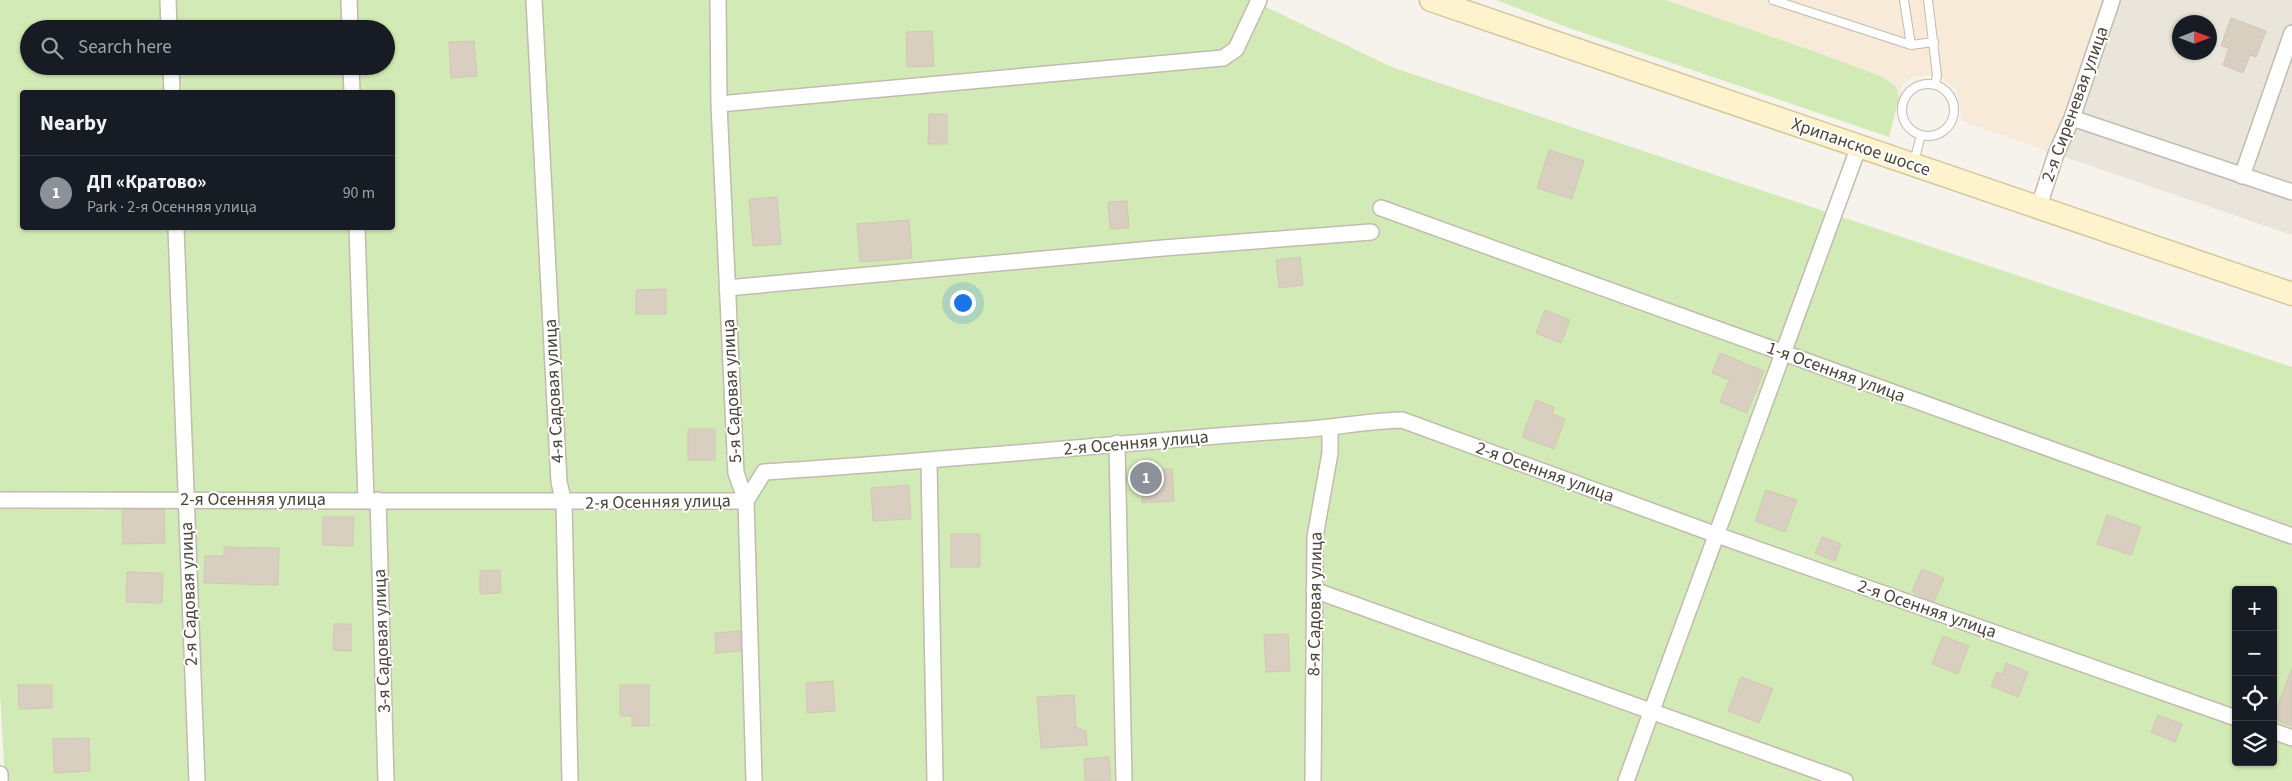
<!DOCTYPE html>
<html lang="en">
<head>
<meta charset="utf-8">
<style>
	:root { --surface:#171b24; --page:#242831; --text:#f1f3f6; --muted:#9ea1a6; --line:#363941; --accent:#8c9099 }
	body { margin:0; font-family:"Source Sans 3",sans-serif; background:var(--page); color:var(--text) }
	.controls { position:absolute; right:15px; bottom:15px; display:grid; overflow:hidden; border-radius:5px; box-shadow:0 1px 4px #0004 }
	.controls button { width:45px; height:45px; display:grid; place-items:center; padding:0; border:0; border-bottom:1px solid var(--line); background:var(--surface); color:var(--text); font:25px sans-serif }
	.compass { position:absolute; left:2172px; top:15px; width:45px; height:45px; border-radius:50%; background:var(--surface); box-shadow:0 1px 4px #0004; rotate:90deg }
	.you { position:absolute; left:962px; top:302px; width:18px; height:18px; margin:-12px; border:4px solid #fff; border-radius:50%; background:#1a73e8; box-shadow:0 0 0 8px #1a73e833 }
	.badge { display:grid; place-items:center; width:32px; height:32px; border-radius:50%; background:var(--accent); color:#fff; font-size:16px; font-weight:700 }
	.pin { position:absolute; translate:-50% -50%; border:2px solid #fff; box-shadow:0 1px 5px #0006 }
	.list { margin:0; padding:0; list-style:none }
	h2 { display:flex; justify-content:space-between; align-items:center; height:65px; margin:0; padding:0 20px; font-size:21px }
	h2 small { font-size:16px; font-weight:400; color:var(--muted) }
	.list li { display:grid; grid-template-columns:32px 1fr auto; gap:15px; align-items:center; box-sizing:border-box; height:75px; padding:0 20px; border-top:1px solid var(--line) }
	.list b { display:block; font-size:19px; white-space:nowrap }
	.list p { margin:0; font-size:16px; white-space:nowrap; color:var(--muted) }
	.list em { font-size:16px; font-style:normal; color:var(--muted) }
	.icon { flex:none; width:28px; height:28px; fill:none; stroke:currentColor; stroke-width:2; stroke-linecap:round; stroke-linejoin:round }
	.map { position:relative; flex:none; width:2292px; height:781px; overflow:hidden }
	.search { position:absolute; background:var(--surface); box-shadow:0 1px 4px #0004; left:20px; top:20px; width:375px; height:55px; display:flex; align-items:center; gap:12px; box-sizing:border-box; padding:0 18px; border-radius:28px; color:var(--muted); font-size:19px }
	.panel { position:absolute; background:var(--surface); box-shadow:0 1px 4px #0004; left:20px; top:90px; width:375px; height:140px; border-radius:5px }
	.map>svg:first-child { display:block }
</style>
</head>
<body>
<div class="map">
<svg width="2292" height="781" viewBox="0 0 2292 781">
	<rect width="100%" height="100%" fill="#f6f3ec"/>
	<!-- residential -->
	<path fill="#eae5da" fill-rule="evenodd" d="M2117,0h175v235l-236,-81zM2180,22h30v30h-30z"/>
	<!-- commercial -->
	<path fill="#f7ead8" d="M1614,0h491l-53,153 -90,-32 -6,-32 -19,-14 -22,1 -13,8 -3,15z"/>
	<!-- green -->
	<path fill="#d2eab5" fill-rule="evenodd" d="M0,0h1251l143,68 898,299v414h-2287l-5,-88zM29,29h357v37h-357zM22,92h370v136h-370zM2236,590h37v172h-37z
		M1496,0h169l159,55 56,21 16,10 3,13 -10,38 -320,-109z"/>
	<!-- building -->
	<path fill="#d8cfc1" stroke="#d3c7b4" d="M2231,18l35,13 -10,26 -6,-2 -7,18 -20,-8 6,-17 -8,-2z
		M932,31l2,35 -27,1 -1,-35z
		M474,41l3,35 -26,2 -2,-36z
		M929,114h18v30h-19z
		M1549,150l35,11 -12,38 -35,-11z
		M777,197l4,47 -28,2 -4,-47z
		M1127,201l2,27 -19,1 -2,-27z
		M909,220l3,38 -52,4 -3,-38z
		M1300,257l3,28 -24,3 -3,-28z
		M666,289v25h-30v-24z
		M1545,310l25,10 -9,23 -25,-10z
		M1720,353l44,18 -17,42 -27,-11 9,-22 -17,-7z
		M1536,400l18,7 -2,7 13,5 -11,30 -32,-12z
		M688,429h27v31h-27z
		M1172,469l2,32 -32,2 -1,-33z
		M909,485l2,34 -38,2 -2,-33z
		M1766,490l31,10 -12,32 -30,-11z
		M122,509h42l1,34 -42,1z
		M2107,515l34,12 -10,28 -34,-11z
		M323,517h31l-1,29 -30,-1z
		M951,534h29v33h-29z
		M1822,537l19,7 -6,17 -20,-8z
		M224,547l55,1 -1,37 -74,-2 1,-27h19z
		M1922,569l22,9 -10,24 -22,-10z
		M500,570l1,23 -21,1v-23z
		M127,572l36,1 -1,30 -36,-1z
		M334,624h17v27l-18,-1z
		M740,631l1,20 -25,2 -1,-20z
		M1288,634l2,37 -24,1 -2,-37z
		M1943,636l26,10 -11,28 -26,-10z
		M2006,663l22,9 -10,25 -27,-11 6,-14 5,2z
		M2291,670h1v56l-19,-7z
		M1741,677l32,12 -14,34 -31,-12z
		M833,681l2,30 -28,2 -1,-30z
		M18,685h34v23l-33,1z
		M620,685h29v41h-17v-10h-12z
		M1074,695l2,32 10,4 1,14 -46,3 -4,-51z
		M2158,715l24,9 -7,18 -24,-10z
		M89,738l1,33 -36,2 -1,-34z
		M1109,757l2,24h-26l-1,-22z"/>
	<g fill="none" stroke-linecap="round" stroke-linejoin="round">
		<defs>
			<path id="service" d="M1773,0l138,45 23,-3
				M1904,0l7,45
				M1928,0l9,75 -2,10
				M1902 110a26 26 0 1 1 52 0a26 26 0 1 1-52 0Z
				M1914,162l7,-27"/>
			<path id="minor" d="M168,0l1,29
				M349,0l1,29
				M534,0l25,482 5,21 6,278
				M718,0l1,104 17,369 10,28 8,280
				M171,66l1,26
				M351,66l1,26
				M719,104l504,-46 13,-9 23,-49
				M2072,118l220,74
				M2242,176l50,-143
				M1381,208l911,328
				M2038,209l18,-55 16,-36 40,-118
				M176,228l21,553
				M357,228l9,272
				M727,288l436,-40 208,-16
				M1117,443l7,338
				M929,462l6,319
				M0,500c249,-1 497,3 746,1l18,-29c178,-11 355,-29 532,-42 36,-2 70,-9 106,-10l315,115 519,183
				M378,500l8,281
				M1314,590l531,191
				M2273,731l19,7
				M0,774v7
				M1313,781l2,-244 15,-84v-25
				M1626,781l233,-635"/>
			<path id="secondary" d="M1431,0l861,294"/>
		</defs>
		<!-- service casing -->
		<use href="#service" stroke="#c2bbae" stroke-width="10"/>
		<!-- minor casing -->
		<use href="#minor" stroke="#c2bbae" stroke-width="18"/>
		<!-- secondary casing -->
		<use href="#secondary" stroke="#d6c79b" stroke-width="25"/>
		<!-- service -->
		<use href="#service" stroke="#fff" stroke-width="8"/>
		<!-- minor -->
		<use href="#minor" stroke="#fff" stroke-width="15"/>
		<!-- secondary -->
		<use href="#secondary" stroke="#fff3cd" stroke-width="22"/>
	</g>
	<g text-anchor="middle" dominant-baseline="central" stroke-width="4" stroke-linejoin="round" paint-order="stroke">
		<!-- street labels -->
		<g font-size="18" fill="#4b4439" stroke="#fff">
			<text transform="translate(2075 104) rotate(-70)">2-я Сиреневая улица</text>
			<text transform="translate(1861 147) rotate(19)">Хрипанское шоссе</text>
			<text transform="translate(1836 372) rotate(20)">1-я Осенняя улица</text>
			<text transform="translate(554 391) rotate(-93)">4-я Садовая улица</text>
			<text transform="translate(732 391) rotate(-93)">5-я Садовая улица</text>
			<text transform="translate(1136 443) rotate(-5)">2-я Осенняя улица</text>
			<text transform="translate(1545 472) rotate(20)">2-я Осенняя улица</text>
			<text x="253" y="499">2-я Осенняя улица</text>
			<text transform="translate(658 502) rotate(-1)">2-я Осенняя улица</text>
			<text transform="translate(189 594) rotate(-92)">2-я Садовая улица</text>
			<text transform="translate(1315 604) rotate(-89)">8-я Садовая улица</text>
			<text transform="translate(1927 609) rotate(19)">2-я Осенняя улица</text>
			<text transform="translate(382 641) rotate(-92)">3-я Садовая улица</text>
		</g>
	</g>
</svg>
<div class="controls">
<button>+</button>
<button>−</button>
<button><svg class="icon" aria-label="locate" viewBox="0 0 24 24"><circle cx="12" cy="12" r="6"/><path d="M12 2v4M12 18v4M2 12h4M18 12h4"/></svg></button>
<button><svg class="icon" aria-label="layers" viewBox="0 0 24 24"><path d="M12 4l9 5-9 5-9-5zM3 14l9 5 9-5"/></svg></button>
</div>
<svg class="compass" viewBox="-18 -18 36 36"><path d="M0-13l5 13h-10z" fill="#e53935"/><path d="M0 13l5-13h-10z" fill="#9ea1a6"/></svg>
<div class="you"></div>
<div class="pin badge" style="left:1146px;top:478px">1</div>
<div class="search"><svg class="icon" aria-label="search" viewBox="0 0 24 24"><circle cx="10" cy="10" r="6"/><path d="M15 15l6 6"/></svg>Search here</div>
<section class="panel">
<h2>Nearby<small></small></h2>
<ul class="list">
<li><span class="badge">1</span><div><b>ДП «Кратово»</b><p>Park · 2-я Осенняя улица</p></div><em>90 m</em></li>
</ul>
</section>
</div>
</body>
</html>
